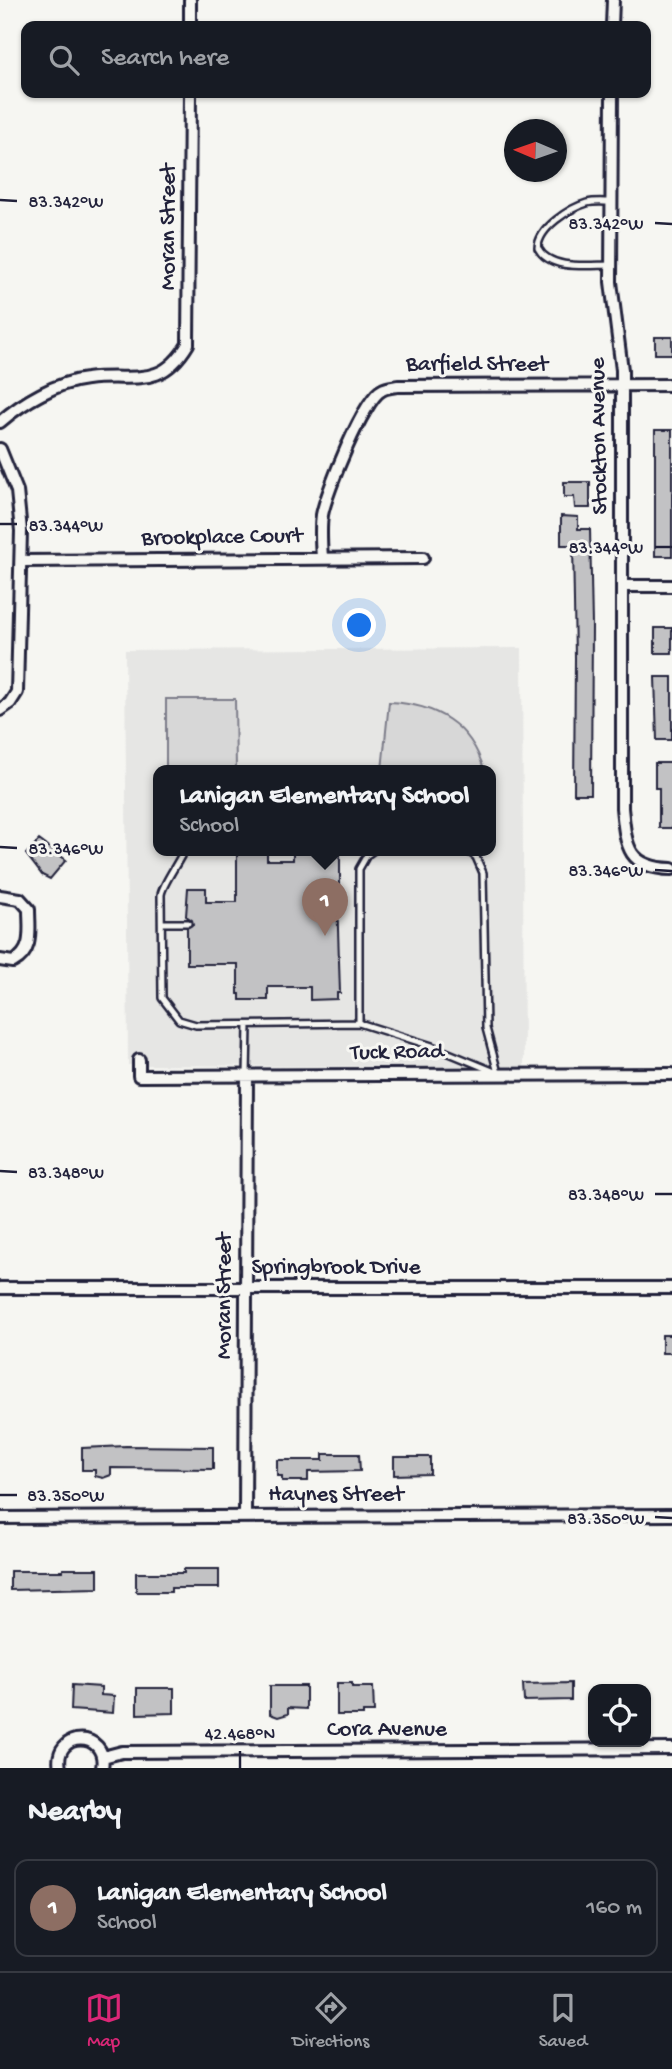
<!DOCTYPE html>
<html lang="en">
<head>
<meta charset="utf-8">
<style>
	:root { --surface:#171b24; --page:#242831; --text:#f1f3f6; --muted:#9ea1a6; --line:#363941; --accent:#db2777 }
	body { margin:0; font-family:"Gochi Hand",sans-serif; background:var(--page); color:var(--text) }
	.controls { position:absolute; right:21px; bottom:21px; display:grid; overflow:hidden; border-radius:14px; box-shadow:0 2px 5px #0004 }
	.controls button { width:63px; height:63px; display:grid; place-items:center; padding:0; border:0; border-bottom:2px solid var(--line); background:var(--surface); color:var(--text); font:35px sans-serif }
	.compass { position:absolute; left:504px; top:119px; width:63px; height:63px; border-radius:50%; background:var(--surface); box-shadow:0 2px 5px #0004; rotate:272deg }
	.you { position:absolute; left:360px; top:626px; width:24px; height:24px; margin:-18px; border:5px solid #fff; border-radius:50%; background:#1a73e8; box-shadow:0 0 0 10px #1a73e833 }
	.badge { display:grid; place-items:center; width:46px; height:46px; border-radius:50%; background:var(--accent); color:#fff; font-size:23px; font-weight:700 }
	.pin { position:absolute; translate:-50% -58px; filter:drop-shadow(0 2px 4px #0008) }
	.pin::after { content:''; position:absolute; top:37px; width:24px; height:21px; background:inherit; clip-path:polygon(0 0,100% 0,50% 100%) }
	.popup { position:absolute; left:153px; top:765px; width:343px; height:91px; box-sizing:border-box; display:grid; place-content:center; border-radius:14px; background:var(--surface); filter:drop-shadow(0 2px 5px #0005); font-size:23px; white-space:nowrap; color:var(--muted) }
	.popup b { font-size:26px; color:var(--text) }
	.popup::after { content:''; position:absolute; left:50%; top:100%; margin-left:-14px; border:14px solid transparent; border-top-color:var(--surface) }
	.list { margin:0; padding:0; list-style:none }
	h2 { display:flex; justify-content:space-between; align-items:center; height:91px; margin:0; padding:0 28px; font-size:30px }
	h2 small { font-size:23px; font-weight:400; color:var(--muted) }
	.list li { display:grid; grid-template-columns:46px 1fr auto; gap:21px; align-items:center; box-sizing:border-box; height:98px; margin:0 14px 14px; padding:0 14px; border:2px solid var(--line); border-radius:14px }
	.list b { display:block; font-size:26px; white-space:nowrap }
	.list p { margin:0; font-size:23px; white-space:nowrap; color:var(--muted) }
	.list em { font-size:23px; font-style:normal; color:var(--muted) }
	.icon { flex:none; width:38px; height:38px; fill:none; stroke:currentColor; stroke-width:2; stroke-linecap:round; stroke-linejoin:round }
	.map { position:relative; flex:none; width:672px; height:1768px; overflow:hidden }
	.search { position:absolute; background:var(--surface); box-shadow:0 2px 5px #0004; left:21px; right:21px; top:21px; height:77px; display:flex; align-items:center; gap:18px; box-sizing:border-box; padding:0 24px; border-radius:14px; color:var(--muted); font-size:26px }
	.sheet { height:203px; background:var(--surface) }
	nav { display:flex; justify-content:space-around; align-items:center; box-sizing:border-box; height:98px; border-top:2px solid var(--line); background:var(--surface); font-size:19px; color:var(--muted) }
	nav a { display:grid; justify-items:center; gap:4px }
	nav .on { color:var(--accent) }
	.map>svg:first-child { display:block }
</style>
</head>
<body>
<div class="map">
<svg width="672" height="1768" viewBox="0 0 672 1768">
	<rect width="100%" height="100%" fill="#f6f6f2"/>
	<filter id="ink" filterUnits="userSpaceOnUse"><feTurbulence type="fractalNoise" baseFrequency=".0143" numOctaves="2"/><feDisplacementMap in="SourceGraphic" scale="14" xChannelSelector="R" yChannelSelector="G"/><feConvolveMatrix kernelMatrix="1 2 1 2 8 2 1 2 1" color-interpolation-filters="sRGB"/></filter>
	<g filter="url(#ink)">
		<!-- built -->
		<path fill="#e6e6e4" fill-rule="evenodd" d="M522,648l2,420 -396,-3 -3,-415zM159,770h332v80h-332z"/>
		<!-- green -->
		<path fill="#d7d7d7" stroke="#7c7c89" stroke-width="2" d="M166,699h69l1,71h-70z
			M389,702c46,2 82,22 95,68h-102z"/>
		<!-- building -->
		<path fill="#c2c2c4" stroke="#22223b" stroke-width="2" d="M655,337h17v17h-17z
			M655,430h17v126h-17z
			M564,482h26v26h-15l-1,-11h-10z
			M561,516l17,1v12h12l2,96 -1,169h-17l1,-136 -2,-113h-12z
			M655,628h17v25h-17z
			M655,677h17v63h-15z
			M655,763h17v65h-13v-40h-4z
			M39,840l27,20 -16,19 -8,-4 -16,-21z
			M240,850h27v10h26v-10h44l3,3v44h-3l3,96h-3v6l-27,1v-13h-42v13h-28v-6h-2v-30h-51v-36l6,-4 -1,-4 -6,-4 2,-28h18v14h31v-48h3z
			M662,1335h10v18h-10z
			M126,1446l87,1v22l-102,-1v7l-8,3 -8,-2v-6h-13v-22z
			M323,1454h36l1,17 -52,1v9h-26v-5h-5v-16h46z
			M394,1457h36v17l-36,1z
			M63,1569h35v19l-88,2v-19h53z
			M184,1569h35v19h-48v4h-35v-19h48z
			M337,1683h15v4h21l1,25h-11v3h-26z
			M571,1683v17l-47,1 -1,-17z
			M72,1685l29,2v8l13,1 -1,17 -42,-3z
			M270,1686h36v23l-18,-1v6l-10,3 -8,-3z
			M137,1688h37v25l-37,1z"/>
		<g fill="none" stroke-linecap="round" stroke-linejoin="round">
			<defs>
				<path id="lane" d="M610,202c-7,0 -15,-1 -23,1 -17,5 -49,25 -49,45 12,23 51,17 73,17
					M184,850c-5,12 -22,35 -23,45l1,103 17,22 17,5 163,-2 73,23 63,26
					M466,850l10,7 7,16 3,155 12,45
					M162,923h26
					M359,1023v-154l8,-14 7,-5
					M247,1076l1,-51"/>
				<path id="street" d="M190,26v-26
					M612,26l1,-26
					M612,93l-1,189 11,88v438c4,38 5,60 50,61
					M0,422c23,-20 57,-40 87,-43 45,-6 73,12 101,-35l2,-251
					M0,449l17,42 4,40 -4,161 -7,11 -10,7
					M322,558c-1,-15 -2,-29 0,-43 4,-22 42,-117 60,-125 5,-3 11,-3 16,-4l274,-1
					M22,561l401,-3
					M623,586h49
					M0,896l20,3 9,10c0,21 5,42 -16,53l-13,-2
					M139,1060v16l533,-2
					M0,1288h672
					M245,1516l2,-440
					M0,1518l672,-3
					M103,1757l19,-5 550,-3
					M60,1768c-8,-38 49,-38 42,0"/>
			</defs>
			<!-- lane casing -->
			<use href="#lane" stroke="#22223b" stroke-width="10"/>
			<!-- street casing -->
			<use href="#street" stroke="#22223b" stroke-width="16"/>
			<!-- lane -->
			<use href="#lane" stroke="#f6f6f2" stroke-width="5"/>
			<!-- street -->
			<use href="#street" stroke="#f6f6f2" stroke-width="10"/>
		</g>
	</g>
	<!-- ticks -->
	<path fill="none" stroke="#22223b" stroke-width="2.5" d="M0,200l17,1M655,223l17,1M0,524h17M655,547h17M0,847l17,1M655,870l17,1M0,1171l17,1M655,1194h17M0,1495h17M655,1517l17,1M240,1768v-17"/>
	<g text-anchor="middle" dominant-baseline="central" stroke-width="6" stroke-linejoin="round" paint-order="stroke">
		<!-- street labels -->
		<g font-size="23" fill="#22223b" stroke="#f6f6f2">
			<text transform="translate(169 227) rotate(-90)">Moran Street</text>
			<text x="477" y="365">Barfield Street</text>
			<text transform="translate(600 436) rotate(-91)">Stockton Avenue</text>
			<text transform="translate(222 538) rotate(-1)">Brookplace Court</text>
			<text transform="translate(397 1053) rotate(-1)">Tuck Road</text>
			<text x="336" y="1268">Springbrook Drive</text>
			<text transform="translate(225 1296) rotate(-90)">Moran Street</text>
			<text x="336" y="1495">Haynes Street</text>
			<text x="387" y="1730">Cora Avenue</text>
		</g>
	</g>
	<g font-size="18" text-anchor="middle" fill="#22223b" stroke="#f6f6f2" stroke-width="6" stroke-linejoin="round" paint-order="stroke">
		<text x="66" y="207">83.342°W</text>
		<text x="606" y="229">83.342°W</text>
		<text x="66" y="531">83.344°W</text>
		<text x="606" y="553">83.344°W</text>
		<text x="66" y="854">83.346°W</text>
		<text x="606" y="876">83.346°W</text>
		<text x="66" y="1178">83.348°W</text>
		<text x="606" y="1200">83.348°W</text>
		<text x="66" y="1501">83.350°W</text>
		<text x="606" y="1524">83.350°W</text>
		<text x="240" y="1739">42.468°N</text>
	</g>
</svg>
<div class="controls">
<button><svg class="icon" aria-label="locate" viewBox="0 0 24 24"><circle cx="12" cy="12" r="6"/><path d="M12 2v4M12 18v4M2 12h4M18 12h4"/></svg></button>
</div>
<svg class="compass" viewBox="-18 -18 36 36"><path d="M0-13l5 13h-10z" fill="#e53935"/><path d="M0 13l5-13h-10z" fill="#9ea1a6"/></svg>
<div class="you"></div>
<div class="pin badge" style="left:325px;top:936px;background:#8d6e63">1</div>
<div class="popup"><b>Lanigan Elementary School</b>School</div>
<div class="search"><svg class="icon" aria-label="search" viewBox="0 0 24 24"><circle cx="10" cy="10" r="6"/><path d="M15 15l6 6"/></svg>Search here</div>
</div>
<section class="sheet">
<h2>Nearby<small></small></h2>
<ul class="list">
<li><span class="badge" style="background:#8d6e63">1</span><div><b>Lanigan Elementary School</b><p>School</p></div><em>160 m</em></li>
</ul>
</section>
<nav>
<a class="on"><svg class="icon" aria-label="map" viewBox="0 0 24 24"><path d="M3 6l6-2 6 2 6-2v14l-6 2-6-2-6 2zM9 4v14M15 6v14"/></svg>Map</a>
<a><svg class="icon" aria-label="directions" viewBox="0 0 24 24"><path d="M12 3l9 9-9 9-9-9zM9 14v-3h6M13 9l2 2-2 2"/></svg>Directions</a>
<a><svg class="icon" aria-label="saved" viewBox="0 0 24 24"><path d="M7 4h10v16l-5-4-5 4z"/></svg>Saved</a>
</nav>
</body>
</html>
